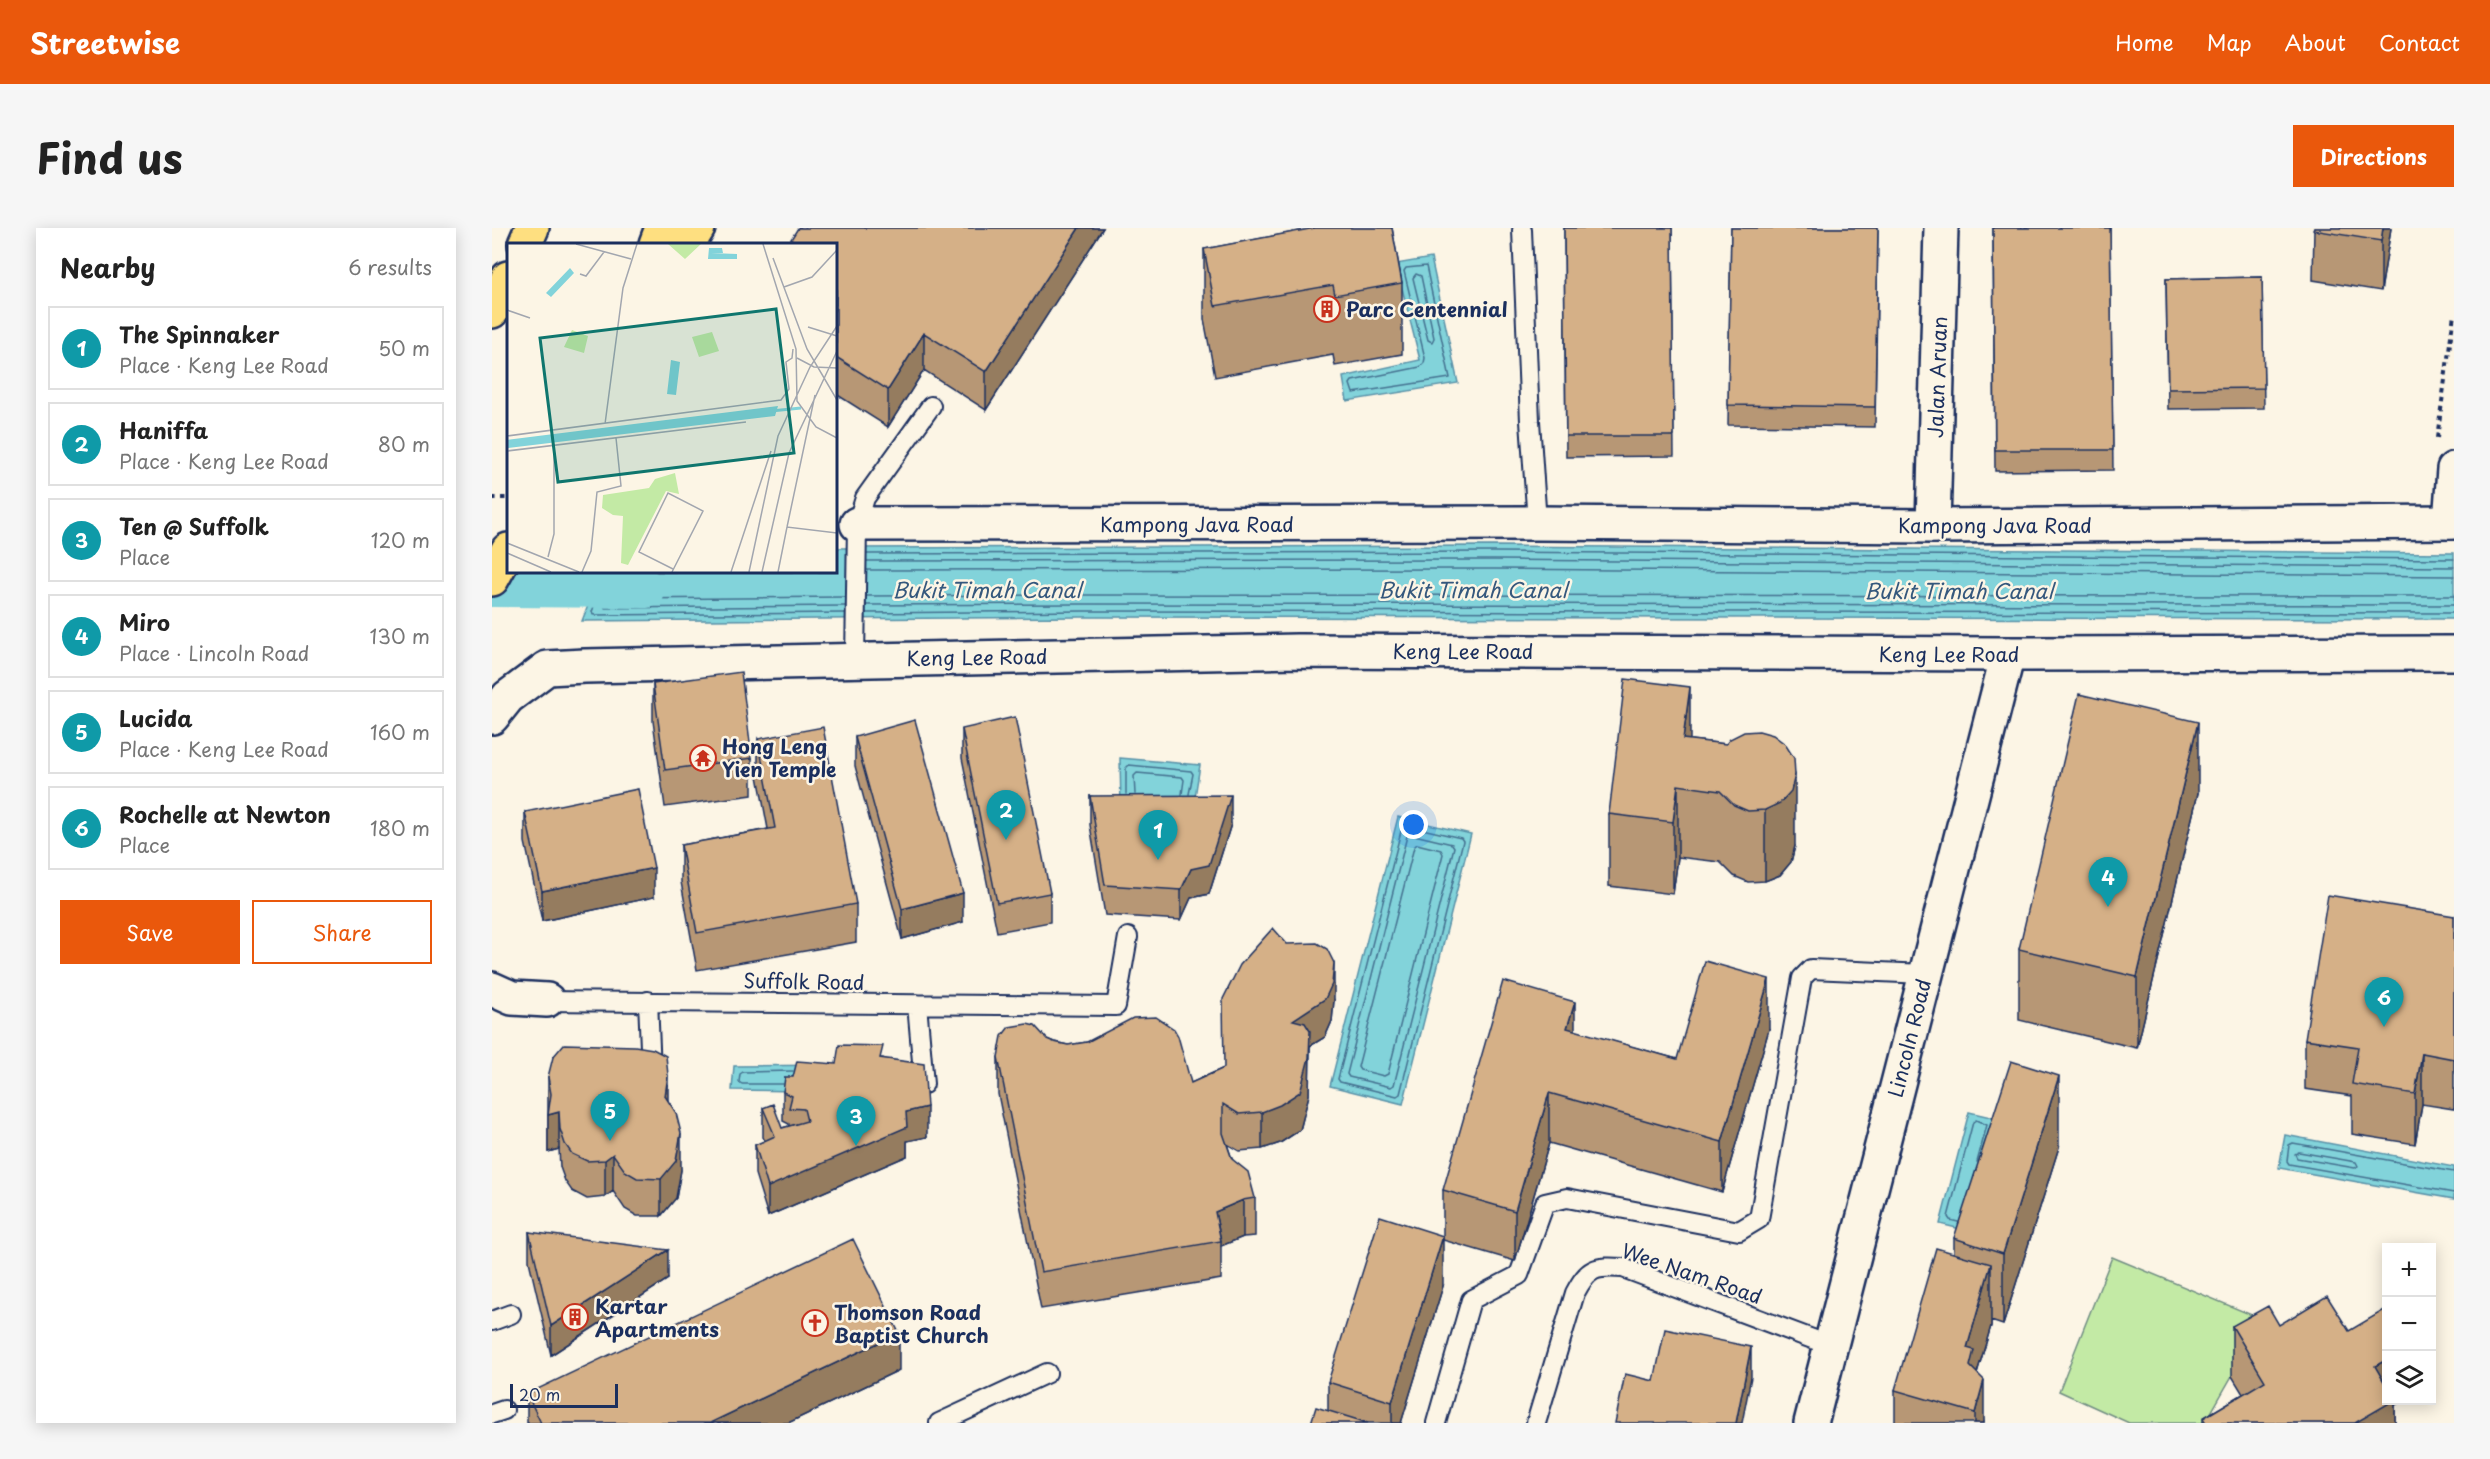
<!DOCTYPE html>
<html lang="en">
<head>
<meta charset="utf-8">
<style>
	:root { --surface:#fff; --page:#f6f6f6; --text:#222; --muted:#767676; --line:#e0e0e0; --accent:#ea580c }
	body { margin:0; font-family:"Playpen Sans",sans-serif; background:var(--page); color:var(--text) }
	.controls { position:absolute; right:18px; bottom:18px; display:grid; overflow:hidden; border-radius:0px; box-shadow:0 3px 15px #0003 }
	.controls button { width:54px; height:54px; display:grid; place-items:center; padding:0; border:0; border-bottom:2px solid var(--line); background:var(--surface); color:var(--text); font:30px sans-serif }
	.scale { position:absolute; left:18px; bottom:15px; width:108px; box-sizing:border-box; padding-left:6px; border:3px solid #1b2f5e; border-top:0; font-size:16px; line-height:21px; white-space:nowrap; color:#1b2f5e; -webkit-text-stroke:4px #fcf5e5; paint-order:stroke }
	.you { position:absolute; left:922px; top:597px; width:21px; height:21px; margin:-15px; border:4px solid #fff; border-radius:50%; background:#1a73e8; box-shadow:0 0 0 9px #1a73e833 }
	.badge { display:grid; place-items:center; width:39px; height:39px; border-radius:50%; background:var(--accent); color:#fff; font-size:20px; font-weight:700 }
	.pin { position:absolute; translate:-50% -50px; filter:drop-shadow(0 2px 3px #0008) }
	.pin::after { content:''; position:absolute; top:32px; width:21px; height:18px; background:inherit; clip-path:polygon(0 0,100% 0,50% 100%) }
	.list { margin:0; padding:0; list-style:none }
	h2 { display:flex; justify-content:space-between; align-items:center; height:78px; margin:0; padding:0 24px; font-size:26px }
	h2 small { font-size:20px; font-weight:400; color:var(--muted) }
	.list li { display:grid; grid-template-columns:39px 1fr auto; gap:18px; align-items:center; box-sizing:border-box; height:84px; margin:0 12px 12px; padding:0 12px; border:2px solid var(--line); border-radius:0px }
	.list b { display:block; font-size:22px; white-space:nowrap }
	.list p { margin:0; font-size:20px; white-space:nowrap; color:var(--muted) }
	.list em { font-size:20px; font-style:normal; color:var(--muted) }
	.actions { display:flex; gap:12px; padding:18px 24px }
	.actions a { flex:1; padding:14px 0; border:2px solid var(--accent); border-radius:0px; text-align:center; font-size:21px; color:var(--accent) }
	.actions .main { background:var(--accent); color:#fff }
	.icon { flex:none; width:33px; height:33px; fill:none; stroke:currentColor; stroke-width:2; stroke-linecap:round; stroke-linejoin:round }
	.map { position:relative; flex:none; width:1962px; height:1195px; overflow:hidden; border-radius:0px }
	header { display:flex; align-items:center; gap:36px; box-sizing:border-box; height:84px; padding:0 30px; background:var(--accent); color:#fff }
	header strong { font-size:28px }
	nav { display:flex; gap:33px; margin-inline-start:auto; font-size:21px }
	.intro { display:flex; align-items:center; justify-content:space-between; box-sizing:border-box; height:144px; padding:0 36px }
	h1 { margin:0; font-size:42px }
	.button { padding:15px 27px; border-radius:0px; background:var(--accent); color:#fff; font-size:21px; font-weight:700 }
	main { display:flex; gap:36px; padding:0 36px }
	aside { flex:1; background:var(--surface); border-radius:0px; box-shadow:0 3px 15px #0003 }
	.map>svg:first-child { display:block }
</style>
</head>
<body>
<header>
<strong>Streetwise</strong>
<nav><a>Home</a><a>Map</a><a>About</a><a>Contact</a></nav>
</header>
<div class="intro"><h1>Find us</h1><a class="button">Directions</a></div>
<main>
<aside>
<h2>Nearby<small>6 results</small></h2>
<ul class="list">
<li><span class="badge" style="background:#0f9aa8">1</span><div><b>The Spinnaker</b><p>Place · Keng Lee Road</p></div><em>50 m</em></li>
<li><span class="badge" style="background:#0f9aa8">2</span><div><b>Haniffa</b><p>Place · Keng Lee Road</p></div><em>80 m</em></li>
<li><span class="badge" style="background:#0f9aa8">3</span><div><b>Ten @ Suffolk</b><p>Place</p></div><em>120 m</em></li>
<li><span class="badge" style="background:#0f9aa8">4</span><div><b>Miro</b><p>Place · Lincoln Road</p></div><em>130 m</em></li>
<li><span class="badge" style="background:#0f9aa8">5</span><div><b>Lucida</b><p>Place · Keng Lee Road</p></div><em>160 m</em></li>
<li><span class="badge" style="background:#0f9aa8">6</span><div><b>Rochelle at Newton</b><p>Place</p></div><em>180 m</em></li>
</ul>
<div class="actions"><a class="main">Save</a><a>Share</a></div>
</aside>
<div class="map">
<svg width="1962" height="1195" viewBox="0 0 1962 1195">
	<rect width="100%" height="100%" fill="#fcf5e5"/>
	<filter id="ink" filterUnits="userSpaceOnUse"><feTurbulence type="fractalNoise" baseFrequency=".0167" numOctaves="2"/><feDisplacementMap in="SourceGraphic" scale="12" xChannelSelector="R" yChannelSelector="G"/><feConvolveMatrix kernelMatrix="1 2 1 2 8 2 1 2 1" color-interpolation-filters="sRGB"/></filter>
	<g filter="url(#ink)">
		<!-- green -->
		<path fill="#c3eaa5" stroke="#6f8c82" stroke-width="1.5" d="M1620,1029l152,63 -59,103h-76l-70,-32z"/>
		<!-- water -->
		<path fill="#82d3da" stroke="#5991a8" stroke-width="1.5" d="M939,30l27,125 -111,18 -4,-24 77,-17 -24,-96z
			M1002,318l960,7v66l-1371,-2 -501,4 19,-49h235v-24z
			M628,530l80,7 -7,45 -72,-2z
			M906,589l73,17 -68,270 -73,-18z
			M345,837l-40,26 -65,-1 2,-24z
			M1477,884l26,6 -30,112 -25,-6z
			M1793,907l169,32v32l-175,-31z"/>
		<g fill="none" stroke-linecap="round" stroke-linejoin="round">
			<!-- shore -->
			<path stroke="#447190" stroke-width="1.5" d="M934,38l24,112 -97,15 -3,-9 2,-3 68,-14 4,-4 1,-5 -21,-87 2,-3z
				M924,46l5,2 13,62 -2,4 -4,-2 -15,-62z
				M375,326l627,-2 960,7
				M375,333l627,-1 960,7
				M375,342l627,-1 960,7
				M114,344l-14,40 2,3 251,-2
				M122,344l-11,32 2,4 240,-2
				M131,344l-7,23 2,4 227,-2
				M374,368l217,-1 1371,1
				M374,377l217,-1 1371,1
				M374,385l217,-2 1371,2
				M634,566v-26l3,-3 62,6 2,3 -4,20
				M643,566l-1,-18 3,-3 45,4 2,3 -2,14
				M913,597l56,13 2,3 -63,253 -3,2 -57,-14 -2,-3 64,-252z
				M918,606l42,10 2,3 -60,238 -3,2 -42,-10 -2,-3 60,-238z
				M925,616l24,6 2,4 -55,220 -4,2 -24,-6 -2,-3 56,-220z
				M291,856h-41l-3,-2 1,-8 3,-2 50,-1
				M1807,924l57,10 2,4 -3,2 -58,-10 -2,-4z
				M1962,944l-161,-29 -4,2 -2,16 2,3 165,29
				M1466,994l-8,-2 -2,-3 25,-95 3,-2 11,5 -10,37"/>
			<!-- canal -->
			<path stroke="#82d3da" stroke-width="38" d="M0,360l155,1"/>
			<defs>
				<path id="lane" d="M1030,2l8,191 7,102
					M363,432l2,-136 8,-26 66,-92
					M47,773l577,5 12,-69
					M156,773l3,70
					M425,776l7,80
					M0,1093l19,-7
					M0,1186l12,-4
					M447,1195l108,-50
					M944,1195l35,-123 48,-25 26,-72 22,-5 172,33 20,-12 43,-241 9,-9 114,5
					M1044,1195l39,-130c13,-25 20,-27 48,-25l208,78"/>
				<path id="street" d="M1958,294l4,-53
					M1441,298l8,-298
					M1319,1195l197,-769"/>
				<path id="secondary" d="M365,296l680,-1 396,3 521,-4
					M0,489l16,-20 39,-29 38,-2 712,-15 711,3 446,-1
					M0,761l20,9 35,2"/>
				<path id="highway" d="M33,16l7,-16
					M164,16l6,-16
					M196,16l10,-16
					M0,83l16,-33
					M0,351l16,-29"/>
			</defs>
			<!-- lane casing -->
			<use href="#lane" stroke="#1b2f5e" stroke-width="22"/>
			<!-- street casing -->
			<use href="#street" stroke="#1b2f5e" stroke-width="38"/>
			<!-- secondary casing -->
			<use href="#secondary" stroke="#1b2f5e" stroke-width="38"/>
			<!-- highway casing -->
			<use href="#highway" stroke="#1b2f5e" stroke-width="38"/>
			<!-- path -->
			<path stroke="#1b2f5e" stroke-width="4" stroke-dasharray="4.5 4.5" stroke-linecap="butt" d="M1945,210l17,-124
				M0,270h16"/>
			<!-- lane -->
			<use href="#lane" stroke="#fcf5e5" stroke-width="18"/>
			<!-- street -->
			<use href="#street" stroke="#fcf5e5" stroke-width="33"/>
			<!-- secondary -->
			<use href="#secondary" stroke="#fcf5e5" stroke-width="33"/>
			<!-- highway -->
			<use href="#highway" stroke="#fedf80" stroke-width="33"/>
		</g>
		<!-- wall -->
		<path fill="#b79774" stroke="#1b2f5e" stroke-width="1.5" d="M306,0h305l-117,182 -62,-40 -36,57 -52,-33v-150z
			M819,0h81l10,55v71l-67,12 -2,-11 -118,22 -11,-58v-70l107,-20z
			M1072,0h108l2,228 -108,1z
			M1239,0h147l-3,199 -147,-2z
			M1501,0h117l3,242 -118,1z
			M1822,0h77l-10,63 -68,-11z
			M1770,49l2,131 -96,1 -2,-130z
			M161,456l99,74v37l-87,12 -12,-86z
			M470,501l88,164v29l-53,10 -35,-174z
			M363,509l108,185 -61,17 -47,-173z
			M266,511l98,165v38l-159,28 -16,-88v-37l87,-16 -10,-53z
			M1198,512l36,4 69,102 -4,16 -11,13 -15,6 -17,1 -14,-6 -14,-14 -42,-5 -5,37 -64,-8v-72z
			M1706,565l-61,255 -118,-28v-71z
			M598,568l141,28 -22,70 -18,4 -10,22 -76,-5 -15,-90z
			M33,584l129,85 -112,24 -17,-79z
			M1962,688v193l-32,-5 -7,40 -63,-10v-38l-47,-7v-50z
			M842,772l-2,21 -7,16 -15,9 -1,49 -9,35 -20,13 -18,6 -23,2 -12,-7 5,15 23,39v38l-12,1 -22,9v33l-180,30 -43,-215v-37l49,-18 7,3 14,3 19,-3 104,41 33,-15z
			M1277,801l-47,163 -173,-49 -34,118 -72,-21v-50l132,-159 102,28z
			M391,830l44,79 -20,4v15l-139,60 -13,-42v-29l10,-4 -2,-4v-29l19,20 7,-2v-2l-6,-3v-29l10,-15 43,-13z
			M56,849l120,24 13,69 -5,28 -15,18h-24l-12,-7 -12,-18 -8,6 -18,2 -15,-8 -7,-10 -5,-14 -1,-18 -11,3z
			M1567,919l-56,178 -12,-4v5l-14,47 7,50h-89v-33l59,-137v-15z
			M37,1004l139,47 -117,76 -22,-94z
			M951,1058l-42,137h-90l17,-12v-29z
			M1787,1097l107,76h16l-7,4v18h-192v-5l40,-24 -11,-18v-50z
			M407,1142l-111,53h-261v-29z"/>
		<!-- shaded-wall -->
		<path fill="#957b5e" stroke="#1b2f5e" stroke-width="1.5" d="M587,0h24l-117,182v-38z
			M1891,0h8l-10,63v-50z
			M432,105v37l-36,57v-37z
			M1198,459v71l-7,-19z
			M1706,494v71l-61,255v-71z
			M1303,547v71l-4,16 -11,13 -15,6v-71z
			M1186,557v72l-5,37v-72z
			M739,567v29l-22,70 -18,4 -10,22v-30l10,-21z
			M162,640v29l-112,24v-30z
			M471,665v29l-61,17v-30z
			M842,735v37l-2,21 -7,16 -15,9 -1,49 -9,35 -20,13 -18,6v-37l31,-92z
			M1277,751v50l-47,163v-50z
			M1083,774v50l-8,-24z
			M1930,825v51l-7,40v-50z
			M176,847v38l-3,-17z
			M1567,848v71l-56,178v-71z
			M1057,865v50l-34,118v-50z
			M435,879v30l-20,4v15l-139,60v-29l138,-75z
			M67,884v37l-11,3v-37z
			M189,905v37l-5,28 -15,18v-37z
			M121,926v37l-8,6v-37z
			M751,972v37l-22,9v-5l-6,-29z
			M951,1008v50l-42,137h-9v-21z
			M176,1022v29l-117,76v-29z
			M1499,1036v62l-17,57v28l-7,-63z
			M407,1105v37l-111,53h-78z
			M1259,1119v30l-9,46h-6z
			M1894,1132v41h16l-7,4v18h-40l20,-57z
			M1492,1152v43h-9v-10z"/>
		<!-- building -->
		<path fill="#d5b087" stroke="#1b2f5e" stroke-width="1.5" d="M306,0h281l-93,144 -62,-39 -36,57 -52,-33v-113h-48z
			M823,0h77l10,55 -67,12 -2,-10 -118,21 -11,-57z
			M1072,0h108l2,208h-108z
			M1239,0h147l-3,179 -147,-2z
			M1501,0h117l3,222h-118z
			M1822,0h69l-2,13 -68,-11z
			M1770,49l2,111 -96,1 -2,-110z
			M249,444l11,86 -87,12 -12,-86z
			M1133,451l65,8 -7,52 43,5 4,-5 14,-7 15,-1 14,4 12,9 9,14 1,17 -4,16 -11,12 -15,7 -17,1 -14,-6 -14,-14 -42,-6 -5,37 -64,-8z
			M1587,466l119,28 -61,255 -118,-28z
			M523,489l35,176 -53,10 -35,-174z
			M423,492l48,173 -61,16 -47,-172z
			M331,499l33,177 -159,29 -16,-88 94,-17 -17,-89z
			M146,561l16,79 -112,23 -17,-79z
			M739,567l-22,70 -18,4 -10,21 -76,-5 -15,-89z
			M1836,667l126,21v143l-32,-6 -7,41 -63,-10 6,-37 -53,-8z
			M781,700l14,16 30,-1 10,6 7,14 -2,21 -7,15 -32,21 12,3 5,8 -1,27 -9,34 -20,13 -18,7 -23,2 -16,-10v29l9,26 16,13 7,26 -12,2 -28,12 6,29 -180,31 -43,-215 4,-21 7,-9 18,-3 8,2 12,13 7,3 14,3 19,-3 46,-24 23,-1 18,12 4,7 13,47 33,-15 -1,-69 17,-34z
			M1213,733l64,18 -47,163 -173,-49 -34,118 -72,-21 60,-209 72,21 -8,26 110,31z
			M72,816l71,2 18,3 13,7 2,19 -3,21 11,17 5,20 -5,28 -15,18 -24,-1 -12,-7 -12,-17 -8,6 -18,1 -15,-7 -7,-10 -5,-15 -1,-17 -11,3 3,-21 -3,-17 5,-20z
			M347,817l44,1 -3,12 44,6 3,43 -21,5 1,15 -139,60 -13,-42 20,-9 -12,-28 10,-4 9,24 25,-7 -3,-12 -15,-1 3,-12 -9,-4 2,-15h8l4,-16 39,3z
			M1519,833l48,15 -56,178 -49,-16z
			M888,988l63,20 -51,166 -64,-20z
			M37,1004l139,18 -117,76z
			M361,1011l46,94 -189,90h-169l-14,-29z
			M1444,1020l55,16 -24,84 7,2 -4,16 14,14 -9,33 -80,-23z
			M1835,1068l22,35 37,-22v51l-11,6 11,19v16h7l-38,22h-149l-3,-5 62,-37 -33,-55 36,-20 11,19z
			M1173,1101l86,18 -15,76h-121l10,-49 29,7z
			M824,1179l52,16h-57z"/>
	</g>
	<!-- icons -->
	<defs>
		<symbol id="building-ring" viewBox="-11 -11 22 22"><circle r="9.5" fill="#fcf5e5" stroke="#c8321e" stroke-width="1.5"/><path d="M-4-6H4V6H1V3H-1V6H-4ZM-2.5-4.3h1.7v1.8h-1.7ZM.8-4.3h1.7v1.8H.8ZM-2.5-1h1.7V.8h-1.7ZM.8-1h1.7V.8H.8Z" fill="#c8321e"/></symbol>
		<symbol id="temple-ring" viewBox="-11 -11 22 22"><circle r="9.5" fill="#fcf5e5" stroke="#c8321e" stroke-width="1.5"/><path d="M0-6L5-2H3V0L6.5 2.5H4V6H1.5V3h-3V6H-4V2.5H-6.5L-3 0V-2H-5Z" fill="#c8321e"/></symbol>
		<symbol id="church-ring" viewBox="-11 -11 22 22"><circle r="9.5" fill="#fcf5e5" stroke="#c8321e" stroke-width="1.5"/><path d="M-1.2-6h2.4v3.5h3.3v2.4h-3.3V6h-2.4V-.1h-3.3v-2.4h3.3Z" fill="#c8321e"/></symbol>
	</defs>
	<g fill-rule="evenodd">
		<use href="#building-ring" x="820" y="66" width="30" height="30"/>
		<use href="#temple-ring" x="196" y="515" width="30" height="30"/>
		<use href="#building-ring" x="68" y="1074" width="30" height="30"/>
		<use href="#church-ring" x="308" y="1080" width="30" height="30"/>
	</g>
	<g text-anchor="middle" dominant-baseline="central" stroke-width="5" stroke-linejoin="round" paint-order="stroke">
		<!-- poi labels -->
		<g font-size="20" font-weight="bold" fill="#1b2f5e" stroke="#fcf5e5" text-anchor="start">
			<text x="854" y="81">Parc Centennial</text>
			<text x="230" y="518">Hong Leng<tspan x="230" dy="23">Yien Temple</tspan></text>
			<text x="103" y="1078">Kartar<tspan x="103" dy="23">Apartments</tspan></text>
			<text x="342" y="1084">Thomson Road<tspan x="342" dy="23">Baptist Church</tspan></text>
		</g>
		<!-- street labels -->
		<g font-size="20" fill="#1b2f5e" stroke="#fcf5e5">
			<text transform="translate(1445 149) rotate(-88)">Jalan Aruan</text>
			<text x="705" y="296">Kampong Java Road</text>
			<text x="1503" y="297">Kampong Java Road</text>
			<text x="971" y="423">Keng Lee Road</text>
			<text x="1457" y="426">Keng Lee Road</text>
			<text transform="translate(485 429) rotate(-1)">Keng Lee Road</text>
			<text transform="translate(312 753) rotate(1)">Suffolk Road</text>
			<text transform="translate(1417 810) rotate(-76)">Lincoln Road</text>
			<text transform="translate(1200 1045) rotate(19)">Wee Nam Road</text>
		</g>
		<!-- water labels -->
		<g font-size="21" font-style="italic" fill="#35587d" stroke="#fcf5e5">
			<text x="495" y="361">Bukit Timah Canal</text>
			<text x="981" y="361">Bukit Timah Canal</text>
			<text x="1467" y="362">Bukit Timah Canal</text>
		</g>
	</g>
	<!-- overview -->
	<g transform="translate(15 15)">
		<rect width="330" height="330" fill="#fcf5e5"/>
		<path d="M161,1h33l-16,15zM65,87l16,6 -4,17 -20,-6zM205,89l7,19 -20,6 -7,-20zM168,230l4,21 -13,-3 -38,74 -7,-2 2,-47 -10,-1 -11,-7 1,-13 46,-7 6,-9z" fill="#c3eaa5"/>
		<path d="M202,5h13l1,5h-12l26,1v5h-29zM63,25l4,5 -23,24 -5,-4zM164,117l9,2 -4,33 -9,-1zM271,163l-3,10 -268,32v-8z" fill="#82d3da"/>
		<path fill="none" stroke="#82d3da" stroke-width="3" d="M264,168l30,-3"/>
		<path fill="none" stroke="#a2a6af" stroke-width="1.5" d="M69,1l55,15M256,1l33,105 1,52 19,26 21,11M266,15l34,91 30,51M73,31l6,2 18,-24M277,44l28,-10 25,-27M0,67l23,8M301,84l29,9M290,115l17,9 23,1M98,181l18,-136 14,-44M0,193l274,-36 8,-11 -3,-27 6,-4 1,-9M0,208l239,-29M280,284l28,-132M0,300l72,29M0,310l44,19M41,314l6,-23v-88M75,329l9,-21 6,-59 24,-6 -5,-48M165,329l31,-61 -35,-18 -29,59 34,17M224,329l40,-121M242,329l29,-136 32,-69 27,-41M255,329l27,-119 48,-102M271,329l9,-45 50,6"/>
		<path fill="#0f766e" fill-opacity="0.15" stroke="#0f766e" stroke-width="3" d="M269,66l18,144 -236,29 -18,-144z"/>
		<rect width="330" height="330" fill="none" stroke="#1b2f5e" stroke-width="3"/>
	</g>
</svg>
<div class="controls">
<button>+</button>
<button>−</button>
<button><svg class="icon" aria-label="layers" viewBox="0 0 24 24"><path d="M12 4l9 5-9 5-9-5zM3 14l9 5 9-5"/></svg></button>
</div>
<div class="scale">20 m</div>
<div class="you"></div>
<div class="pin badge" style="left:666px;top:632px;background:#0f9aa8">1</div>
<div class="pin badge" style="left:514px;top:612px;background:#0f9aa8">2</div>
<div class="pin badge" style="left:364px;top:918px;background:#0f9aa8">3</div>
<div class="pin badge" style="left:1616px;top:679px;background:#0f9aa8">4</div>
<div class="pin badge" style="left:118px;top:913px;background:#0f9aa8">5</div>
<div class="pin badge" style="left:1892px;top:799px;background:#0f9aa8">6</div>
</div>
</main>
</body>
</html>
